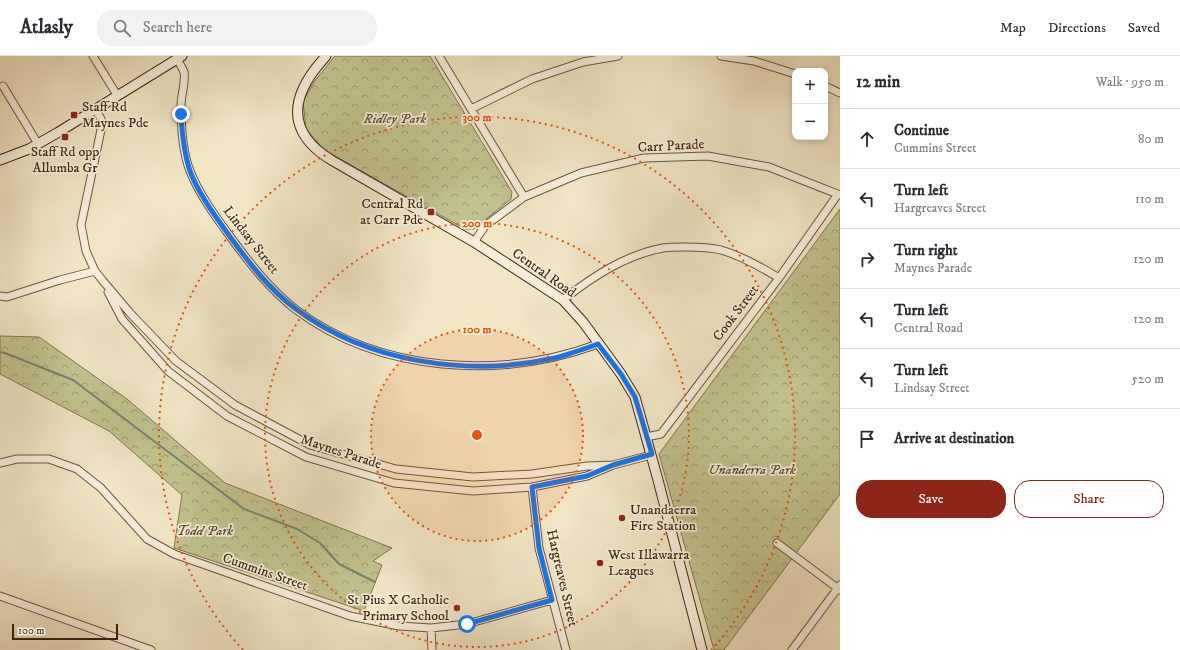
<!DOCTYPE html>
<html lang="en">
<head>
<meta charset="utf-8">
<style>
	:root { --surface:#fff; --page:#f2f2f3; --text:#2b2b33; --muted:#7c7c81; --line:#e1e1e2; --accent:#8f2418 }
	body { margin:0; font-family:"IM FELL DW Pica",serif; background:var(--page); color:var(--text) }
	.controls { position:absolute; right:12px; top:12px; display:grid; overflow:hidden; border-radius:8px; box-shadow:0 2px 6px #0003 }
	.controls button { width:36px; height:36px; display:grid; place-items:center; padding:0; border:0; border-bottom:1px solid var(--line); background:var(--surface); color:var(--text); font:20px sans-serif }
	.scale { position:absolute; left:12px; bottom:10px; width:106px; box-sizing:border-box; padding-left:4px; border:2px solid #41260f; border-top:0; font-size:11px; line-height:14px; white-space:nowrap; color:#41260f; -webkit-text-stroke:3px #f6eed9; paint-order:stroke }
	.stop { position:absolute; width:12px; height:12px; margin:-9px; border:3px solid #1a73e8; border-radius:50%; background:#fff }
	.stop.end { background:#1a73e8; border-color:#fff; box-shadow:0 1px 4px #0008 }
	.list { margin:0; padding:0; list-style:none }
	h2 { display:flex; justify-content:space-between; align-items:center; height:52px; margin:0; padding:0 16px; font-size:17px }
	h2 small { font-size:13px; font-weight:400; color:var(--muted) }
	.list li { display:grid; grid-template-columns:26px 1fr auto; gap:12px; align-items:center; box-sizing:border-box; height:60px; padding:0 16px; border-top:1px solid var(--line) }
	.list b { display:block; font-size:15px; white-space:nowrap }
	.list p { margin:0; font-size:13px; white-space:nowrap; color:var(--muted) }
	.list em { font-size:13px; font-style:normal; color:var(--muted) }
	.actions { display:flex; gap:8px; padding:12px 16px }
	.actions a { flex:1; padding:9px 0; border:1px solid var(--accent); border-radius:16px; text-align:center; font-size:14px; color:var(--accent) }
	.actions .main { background:var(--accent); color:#fff }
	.icon { flex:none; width:22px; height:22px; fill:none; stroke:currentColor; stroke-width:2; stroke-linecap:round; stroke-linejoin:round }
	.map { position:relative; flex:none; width:840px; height:594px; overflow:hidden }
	header { display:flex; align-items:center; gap:24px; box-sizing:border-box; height:56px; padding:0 20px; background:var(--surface); border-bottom:1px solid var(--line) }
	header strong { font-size:19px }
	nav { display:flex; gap:22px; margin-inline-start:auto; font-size:14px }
	.search { width:280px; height:36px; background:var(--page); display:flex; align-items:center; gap:10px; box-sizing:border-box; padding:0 14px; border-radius:16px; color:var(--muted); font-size:15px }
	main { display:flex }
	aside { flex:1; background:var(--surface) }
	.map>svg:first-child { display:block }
</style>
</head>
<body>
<header>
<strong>Atlasly</strong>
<div class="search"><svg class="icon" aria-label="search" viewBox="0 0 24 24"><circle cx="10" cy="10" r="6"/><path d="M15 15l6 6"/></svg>Search here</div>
<nav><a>Map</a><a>Directions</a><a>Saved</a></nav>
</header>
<main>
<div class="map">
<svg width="840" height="594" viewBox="0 0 840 594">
	<defs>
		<pattern id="forest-crowns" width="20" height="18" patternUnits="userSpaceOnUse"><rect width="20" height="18" fill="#c2c28f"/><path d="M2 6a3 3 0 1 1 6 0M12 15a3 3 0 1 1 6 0" fill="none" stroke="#9f9d73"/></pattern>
	</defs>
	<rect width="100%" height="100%" fill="#f1e5c4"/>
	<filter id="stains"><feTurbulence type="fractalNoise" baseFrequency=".005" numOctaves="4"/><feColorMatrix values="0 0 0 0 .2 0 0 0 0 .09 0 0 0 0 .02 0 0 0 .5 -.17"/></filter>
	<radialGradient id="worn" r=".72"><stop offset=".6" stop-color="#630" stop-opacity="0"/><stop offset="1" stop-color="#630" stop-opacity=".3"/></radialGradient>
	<!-- forest -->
	<path fill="url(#forest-crowns)" stroke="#82744f" d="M335,0h95l82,136 -1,7 -37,30h-9l-141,-79 -18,-21 -3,-28 11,-19z
		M840,153v285l-116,156h-10l-55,-196z
		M0,280l39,1 88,62 98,84 167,65 -19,13 9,4 -18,46 -190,-63 8,-53 -73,-64 -109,-57z"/>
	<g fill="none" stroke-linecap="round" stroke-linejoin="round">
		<!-- stream -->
		<path stroke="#778271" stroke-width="2" d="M0,296l5,1 68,27 171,129 53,20 23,14 19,21 36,18"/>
		<defs>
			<path id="street" d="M93,0l24,39
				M439,0l85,141
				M721,0l33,5 41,13
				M177,2c2,5 5,9 7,14 2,8 -3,24 -3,33 0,22 1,46 9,66 10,25 26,46 42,68 19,26 38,50 63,70 85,64 206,71 303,35
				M3,30l35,58
				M825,30l15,7
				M95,53l6,10 1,6 -21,100 5,26 9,20 8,10 27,32 46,48 59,44 75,40 86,24 77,8 59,-3 55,-8 26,-1
				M471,53l61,-30 51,-17 35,-6
				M474,186l11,-16 39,-29 57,-24 63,-15 64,-2 61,11 71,28
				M108,236l14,27 46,52 59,45 79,41 88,26 79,8 59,-4 55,-11 26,-11 38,-10
				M0,240l7,1 53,-17 35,-9
				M563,244c29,-23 62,-45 100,-52 7,-1 14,-1 21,-1 12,0 25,0 37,3 21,6 40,17 58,28
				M646,381l15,-3 118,-156 59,-84
				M0,407l17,-4h32l28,10 24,19 46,51 27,15 176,62 49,10 32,2 36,-4 85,-24
				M532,431l7,61 27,102
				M777,487l63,47
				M0,540l151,54
				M431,572l1,22
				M792,594l48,-65"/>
			<path id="secondary" d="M326,0c-9,10 -18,21 -23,33 -15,33 3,56 30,72l141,81 89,58 20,22 38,52 14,23 23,83 44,170
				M0,104l29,-11 28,-16 125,-77"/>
		</defs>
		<!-- street casing -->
		<use href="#street" stroke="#6d563c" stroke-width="9"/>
		<!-- secondary casing -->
		<use href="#secondary" stroke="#41260f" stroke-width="11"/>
		<!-- street -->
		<use href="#street" stroke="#f6eed9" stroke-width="7"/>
		<!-- secondary -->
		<use href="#secondary" stroke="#f6eed9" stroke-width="9"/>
	</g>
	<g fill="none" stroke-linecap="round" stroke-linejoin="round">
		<!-- route -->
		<path stroke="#1a73e8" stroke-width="5" d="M181,58c1,19 3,39 9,57 9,24 26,46 41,67 19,26 38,51 65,71 72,54 173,68 259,49 15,-4 29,-9 43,-14l23,30 14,23 17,57 -39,11 -26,11 -55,11 7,61 13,52 -85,24"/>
	</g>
	<!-- distance rings -->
	<circle cx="477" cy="379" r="106" fill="#e0560c" fill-opacity=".12"/>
	<g fill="none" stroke="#e0560c" stroke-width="2" stroke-dasharray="2 4">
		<circle cx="477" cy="379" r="106"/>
		<circle cx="477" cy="379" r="212"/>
		<path d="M243 594A318 318 0 1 1 711 594"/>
	</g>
	<!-- markers -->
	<g fill="#8f2418" stroke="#f6eed9" stroke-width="1.5">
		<rect x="70" y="55" width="8" height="8" rx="2"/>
		<rect x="61" y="77" width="8" height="8" rx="2"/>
		<rect x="427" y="152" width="8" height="8" rx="2"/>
		<circle cx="622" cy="462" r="4"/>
		<circle cx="600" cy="507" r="4"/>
		<circle cx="457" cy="552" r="4"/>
	</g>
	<g text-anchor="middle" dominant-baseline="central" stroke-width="3.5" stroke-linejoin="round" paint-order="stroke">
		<!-- poi labels -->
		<g font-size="14" fill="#41260f" stroke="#f6eed9" text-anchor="start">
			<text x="82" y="51">Staff Rd<tspan x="82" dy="16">Maynes Pde</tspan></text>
			<text x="65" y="96" text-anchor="middle">Staff Rd opp<tspan x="65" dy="16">Allumba Gr</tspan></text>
			<text x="423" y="148" text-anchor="end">Central Rd<tspan x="423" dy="16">at Carr Pde</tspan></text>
			<text x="630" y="454">Unandaerra<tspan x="630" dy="16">Fire Station</tspan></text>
			<text x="608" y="499">West Illawarra<tspan x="608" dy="16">Leagues</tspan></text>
			<text x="449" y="544" text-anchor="end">St Pius X Catholic<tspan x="449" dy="16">Primary School</tspan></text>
		</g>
		<!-- park labels -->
		<g font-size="14" font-style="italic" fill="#614d2f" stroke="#f6eed9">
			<text x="395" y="63">Ridley Park</text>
			<text x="752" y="414">Unanderra Park</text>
			<text x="205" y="475">Todd Park</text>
		</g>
		<!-- street labels -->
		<g font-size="14" fill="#41260f" stroke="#f6eed9">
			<text transform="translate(671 90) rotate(-3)">Carr Parade</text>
			<text transform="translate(251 184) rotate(52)">Lindsay Street</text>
			<text transform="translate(544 217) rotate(35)">Central Road</text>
			<text transform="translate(736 257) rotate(-53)">Cook Street</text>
			<text transform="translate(341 396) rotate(18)">Maynes Parade</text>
			<text transform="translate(265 516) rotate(19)">Cummins Street</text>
			<text transform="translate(562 522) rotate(77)">Hargreaves Street</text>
		</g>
	</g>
	<circle cx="477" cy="379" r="6" fill="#e0560c" stroke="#f6eed9" stroke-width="2"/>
	<g font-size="12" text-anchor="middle" font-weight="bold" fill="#e0560c" stroke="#f6eed9" stroke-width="3.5" stroke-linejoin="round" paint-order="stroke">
		<text x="477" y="65">300 m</text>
		<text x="477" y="171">200 m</text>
		<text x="477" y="277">100 m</text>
	</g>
	<rect width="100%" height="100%" filter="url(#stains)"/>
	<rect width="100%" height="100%" fill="url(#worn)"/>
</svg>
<div class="controls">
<button>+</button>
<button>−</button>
</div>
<div class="scale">100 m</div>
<div class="stop" style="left:467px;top:568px"></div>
<div class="stop end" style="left:181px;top:58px"></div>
</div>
<aside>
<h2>12 min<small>Walk · 950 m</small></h2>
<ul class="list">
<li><svg class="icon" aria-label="ahead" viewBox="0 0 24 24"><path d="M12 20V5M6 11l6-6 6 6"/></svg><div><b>Continue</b><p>Cummins Street</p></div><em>80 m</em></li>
<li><svg class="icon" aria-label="left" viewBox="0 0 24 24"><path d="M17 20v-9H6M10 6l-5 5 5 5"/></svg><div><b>Turn left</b><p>Hargreaves Street</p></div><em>110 m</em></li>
<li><svg class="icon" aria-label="right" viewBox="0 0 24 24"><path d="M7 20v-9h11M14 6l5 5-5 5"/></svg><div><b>Turn right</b><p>Maynes Parade</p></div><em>120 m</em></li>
<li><svg class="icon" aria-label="left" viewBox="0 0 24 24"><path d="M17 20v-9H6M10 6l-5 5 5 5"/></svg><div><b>Turn left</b><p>Central Road</p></div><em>120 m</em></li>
<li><svg class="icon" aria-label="left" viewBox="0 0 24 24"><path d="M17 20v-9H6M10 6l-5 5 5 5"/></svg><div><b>Turn left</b><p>Lindsay Street</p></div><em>520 m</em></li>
<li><svg class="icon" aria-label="arrive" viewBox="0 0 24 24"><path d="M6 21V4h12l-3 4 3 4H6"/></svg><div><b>Arrive at destination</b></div></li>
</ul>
<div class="actions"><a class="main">Save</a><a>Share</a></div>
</aside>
</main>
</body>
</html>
